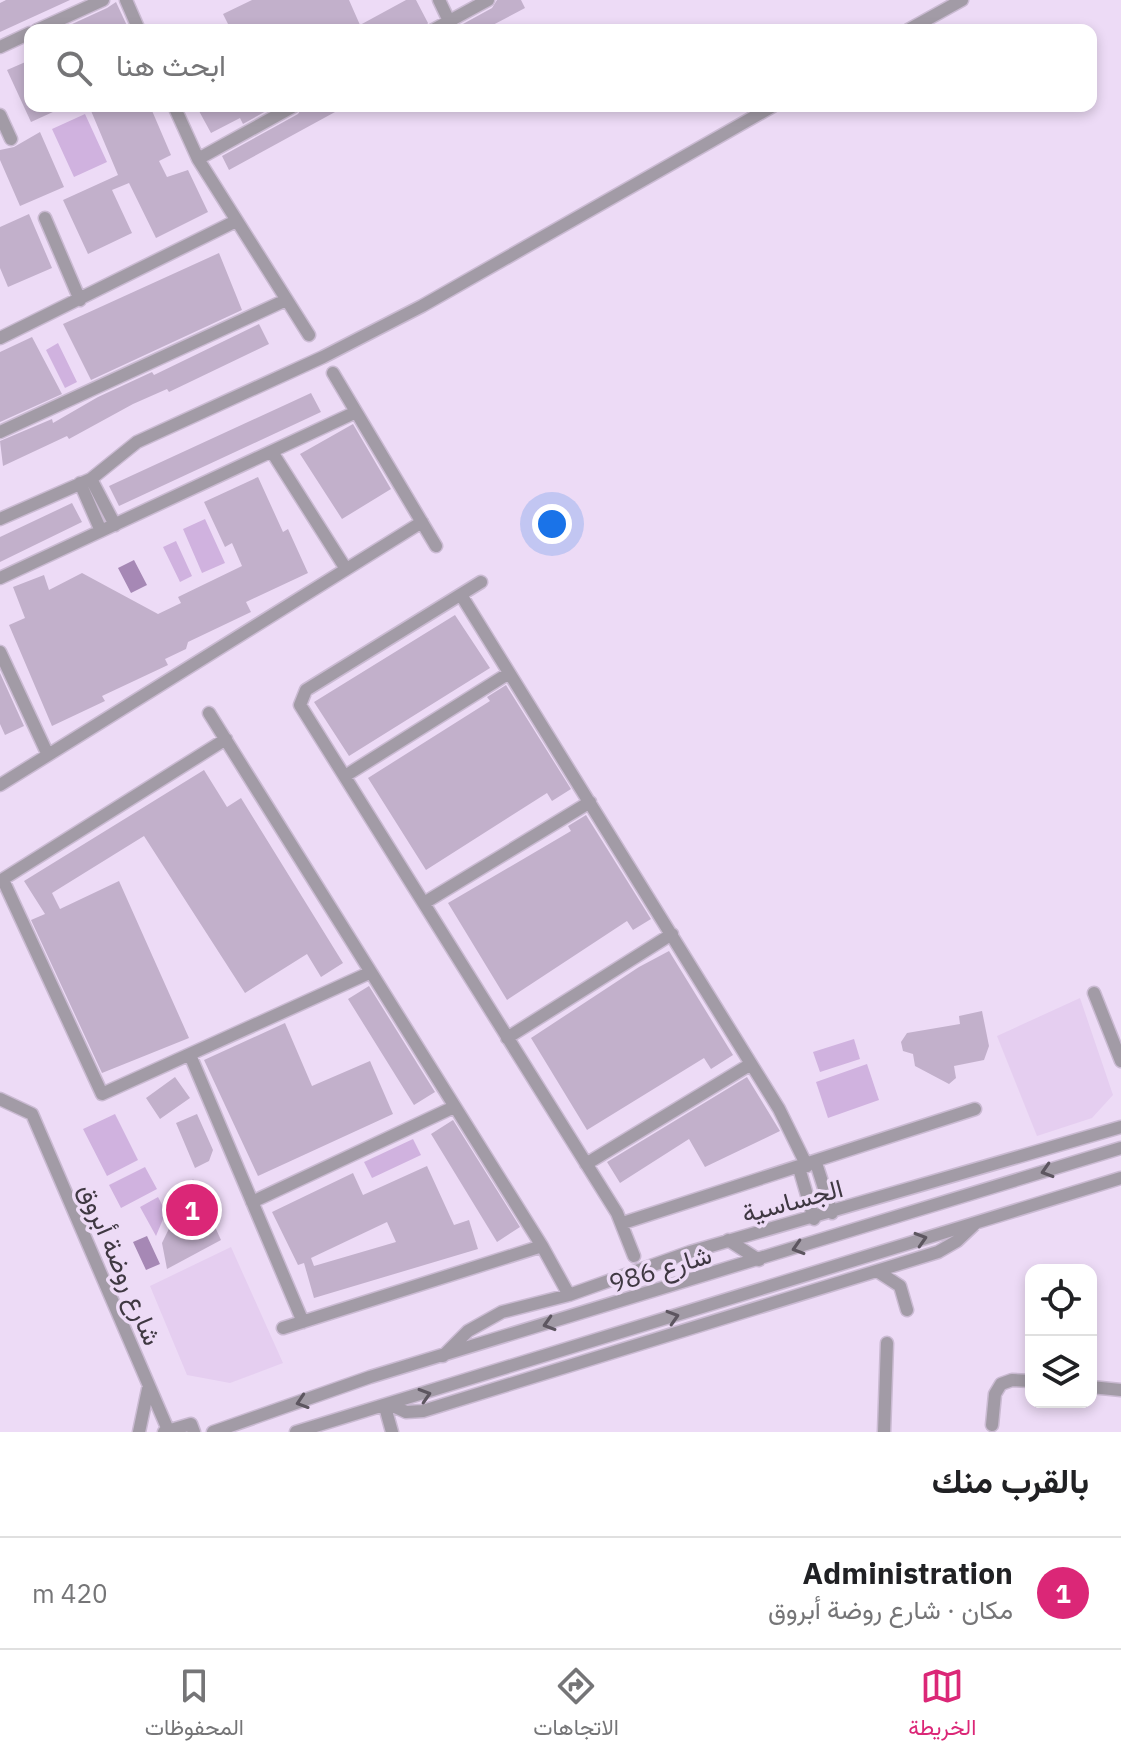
<!DOCTYPE html>
<html lang="ar">
<head>
<meta charset="utf-8">
<style>
	:root { --surface:#fff; --page:#f2f2f2; --text:#202124; --muted:#757577; --line:#e0e0e0; --accent:#db2777 }
	body { margin:0; font-family:"IBM Plex Sans",Vazirmatn,sans-serif; background:var(--page); color:var(--text); direction:rtl }
	.controls { position:absolute; right:24px; bottom:24px; display:grid; overflow:hidden; border-radius:16px; box-shadow:0 4px 12px #0003 }
	.controls button { width:72px; height:72px; display:grid; place-items:center; padding:0; border:0; border-bottom:2px solid var(--line); background:var(--surface); color:var(--text); font:40px sans-serif }
	.you { position:absolute; left:552px; top:524px; width:28px; height:28px; margin:-20px; border:6px solid #fff; border-radius:50%; background:#1a73e8; box-shadow:0 0 0 12px #1a73e833 }
	.badge { display:grid; place-items:center; width:52px; height:52px; border-radius:50%; background:var(--accent); color:#fff; font-size:26px; font-weight:700 }
	.pin { position:absolute; translate:-50% -50%; border:4px solid #fff; box-shadow:0 2px 8px #0006 }
	.list { margin:0; padding:0; list-style:none }
	h2 { display:flex; justify-content:space-between; align-items:center; height:104px; margin:0; padding:0 32px; font-size:34px }
	h2 small { font-size:26px; font-weight:400; color:var(--muted) }
	.list li { display:grid; grid-template-columns:52px 1fr auto; gap:24px; align-items:center; box-sizing:border-box; height:112px; padding:0 32px; border-top:2px solid var(--line) }
	.list b { display:block; font-size:30px; white-space:nowrap }
	.list p { margin:0; font-size:26px; white-space:nowrap; color:var(--muted) }
	.list em { font-size:26px; font-style:normal; color:var(--muted) }
	.icon { flex:none; width:44px; height:44px; fill:none; stroke:currentColor; stroke-width:2; stroke-linecap:round; stroke-linejoin:round }
	.map { position:relative; flex:none; width:1121px; height:1432px; overflow:hidden; direction:ltr }
	.search { position:absolute; background:var(--surface); box-shadow:0 4px 12px #0003; left:24px; right:24px; top:24px; height:88px; display:flex; align-items:center; gap:20px; box-sizing:border-box; padding:0 28px; border-radius:16px; color:var(--muted); font-size:30px }
	.sheet { height:216px; background:var(--surface) }
	nav { display:flex; justify-content:space-around; align-items:center; box-sizing:border-box; height:112px; border-top:2px solid var(--line); background:var(--surface); font-size:22px; color:var(--muted) }
	nav a { display:grid; justify-items:center; gap:4px }
	nav .on { color:var(--accent) }
	.map>svg:first-child { display:block }
</style>
</head>
<body>
<div class="map">
<svg width="1121" height="1432" viewBox="0 0 1121 1432">
	<rect width="100%" height="100%" fill="#eddbf6"/>
	<!-- built -->
	<path fill="#e5cef0" d="M1080,998l33,97 -21,23 -55,18 -40,-100z
		M231,1247l52,116 -53,20 -43,-8 -37,-89z"/>
	<!-- green -->
	<path fill="#d0b2df" d="M85,114l22,48 -33,15 -22,-48z
		M58,343l19,39 -12,6 -19,-38z
		M205,519l20,44 -23,10 -19,-44z
		M176,541l16,35 -12,6 -17,-35z
		M854,1039l6,20 -40,13 -7,-20z
		M867,1064l12,36 -51,18 -12,-36z
		M115,1114l23,46 -31,16 -24,-47z
		M413,1139l8,16 -49,23 -8,-16z
		M145,1167l12,22 -36,19 -12,-23z
		M158,1197l8,15 -10,24 -16,-29z"/>
	<!-- water -->
	<path fill="#a688b5" d="M134,560l13,25 -16,8 -13,-25z
		M147,1236l13,28 -14,6 -13,-28z"/>
	<!-- building -->
	<path fill="#c2b0cb" fill-rule="evenodd" d="M6,0h64l-70,32v-29z
		M252,0h97l11,25 46,-25h10l12,23 -4,7h-193l-8,-16z
		M497,0h24l4,8 -36,19 1,3h-38l40,-22z
		M116,2l13,28h-70l48,-22z
		M30,60v46h36l-35,16 -24,-52z
		M89,106h61l21,49 -12,6 8,16 21,-7 20,42 -52,26 -27,-55 -17,7 20,43 -44,21 -25,-54 55,-25z
		M209,106h66l-32,18 -3,-6 -29,15 -12,-22z
		M303,106h43l-117,64 -7,-14 76,-42z
		M40,132l24,55 -44,19 -20,-46v-10l14,-3z
		M29,214l23,54 -44,19 -8,-19v-41z
		M219,253l23,57 -151,70 -28,-56z
		M259,324l10,20 -100,48 -2,-3 -34,15 -64,35 -2,-3 -64,30 -3,-25 52,-22 1,4 45,-26 54,-25 2,3z
		M32,337l30,57 -62,28v-70z
		M311,393l10,19 -202,94 -10,-20z
		M353,424l38,65 -49,30 -42,-65z
		M258,477l25,55 5,-3 20,44 -62,29 5,10 -63,30 -2,7 -21,10 3,6 -66,31 3,5 -53,25 -43,-101 16,-7 -12,-31 31,-12 5,15 33,-17 76,41 23,-11 -3,-6 64,-31 -10,-23 -7,4 -21,-45z
		M72,503l10,19 -82,40v-25z
		M455,615l35,53 -141,88 -35,-54z
		M0,673l24,53 -19,9 -5,-11z
		M506,685l65,104 -19,12 -5,-8 -121,77 -58,-92 122,-77 -3,-4z
		M204,770l23,37 14,-9 102,165 -22,14 -14,-23 -62,39 -101,-157 -92,57 8,16 59,-28 70,157 -87,35 -71,-153 14,-6 -21,-33z
		M586,815l65,104 -18,11 -6,-9 -120,79 -59,-97 123,-72 -3,-5z
		M669,951l64,104 -22,14 -7,-11 -117,72 -56,-92 108,-71z
		M369,986l66,106 -21,13 -66,-106z
		M982,1011l7,35 -5,14 -30,6 2,12 -7,6 -34,-18 -2,-12 -10,-3 -2,-9 6,-9 53,-9 -1,-8z
		M285,1023l27,63 58,-25 23,53 -135,62 -54,-116z
		M175,1077l15,21 -30,21 -14,-21z
		M747,1077l33,54 -75,36 -16,-28 -69,44 -13,-21z
		M197,1114l16,36 -4,11 -14,7 -19,-45z
		M453,1120l67,107 -23,15 -66,-108z
		M427,1166l27,59 15,-5 9,29 -164,49 -10,-35 -6,2 -26,-53 81,-39 10,22zM387,1222l9,20 -82,24 -3,-8z
		M193,1179l28,61 -54,29 -5,-26z"/>
	<g fill="none" stroke-linecap="round" stroke-linejoin="round">
		<defs>
			<path id="minor" d="M126,0l13,30
				M439,0l10,21
				M37,30l66,-30
				M433,30l55,-30
				M908,30l54,-30
				M0,47l30,-14
				M174,106l24,53 111,176
				M0,115l11,24
				M198,159l96,-53
				M45,218l35,82
				M0,338l236,-117
				M333,373l103,173
				M0,432l286,-132
				M272,452l74,117
				M91,479l24,46
				M80,483l21,48
				M0,519l91,-40 46,-37 186,-85 99,-51 351,-200
				M0,578l356,-166
				M481,582l-175,108 -6,15 317,508 17,43
				M461,595l318,514 28,57
				M0,652l48,103
				M209,713l333,533 27,49
				M345,776l164,-103
				M0,785l422,-263
				M3,880l99,214 267,-121
				M0,881l226,-142
				M424,903l166,-101
				M1094,993l27,68
				M507,1038l165,-104
				M190,1055l113,267
				M0,1099l32,15 137,318
				M816,1163l16,50
				M586,1164l165,-100
				M799,1168l15,51
				M252,1202l202,-95
				M623,1223l352,-114
				M728,1240l31,20
				M877,1271l23,15 7,24
				M283,1328l259,-82
				M443,1356l25,-25 34,-19 67,-17 121,-43 431,-125
				M1091,1387l30,3
				M391,1405l15,7 17,-1 515,-159 19,-11 19,-18
				M385,1407l7,25
				M992,1425l3,-31 6,-10 11,-4 19,1
				M139,1432l9,-43
				M164,1432l27,-8 3,8
				M213,1432l157,-55 751,-229
				M296,1432l825,-254
				M884,1432l3,-89"/>
		</defs>
		<!-- minor casing -->
		<use href="#minor" stroke="#cabad2" stroke-width="15"/>
		<!-- minor -->
		<use href="#minor" stroke="#a29ba6" stroke-width="12"/>
	</g>
	<!-- one-way arrows -->
	<defs><path id="oneway-chevron" d="M-2-3.5L2.5 0L-2 3.5" fill="none" stroke-width="1.6" stroke-linecap="round" stroke-linejoin="round" transform="scale(2)"/></defs>
	<g stroke="#5d5660">
		<use href="#oneway-chevron" transform="translate(1047 1171) rotate(163)"/>
		<use href="#oneway-chevron" transform="translate(921 1239) rotate(-17)"/>
		<use href="#oneway-chevron" transform="translate(798 1248) rotate(163)"/>
		<use href="#oneway-chevron" transform="translate(673 1317) rotate(-17)"/>
		<use href="#oneway-chevron" transform="translate(549 1324) rotate(163)"/>
		<use href="#oneway-chevron" transform="translate(425 1395) rotate(-17)"/>
		<use href="#oneway-chevron" transform="translate(302 1402) rotate(162)"/>
	</g>
	<g text-anchor="middle" dominant-baseline="central" stroke-width="7" stroke-linejoin="round" paint-order="stroke">
		<!-- street labels -->
		<g font-size="26" fill="#3f3842" stroke="#eddbf6">
			<text transform="translate(792 1200) rotate(-15)">الجساسية</text>
			<text transform="translate(121 1264) rotate(67)">شارع روضة أبروق</text>
			<text transform="translate(660 1268) rotate(-17)">شارع 986</text>
		</g>
	</g>
</svg>
<div class="controls">
<button><svg class="icon" aria-label="locate" viewBox="0 0 24 24"><circle cx="12" cy="12" r="6"/><path d="M12 2v4M12 18v4M2 12h4M18 12h4"/></svg></button>
<button><svg class="icon" aria-label="layers" viewBox="0 0 24 24"><path d="M12 4l9 5-9 5-9-5zM3 14l9 5 9-5"/></svg></button>
</div>
<div class="you"></div>
<div class="pin badge" style="left:192px;top:1210px">1</div>
<div class="search"><svg class="icon" aria-label="search" viewBox="0 0 24 24"><circle cx="10" cy="10" r="6"/><path d="M15 15l6 6"/></svg>ابحث هنا</div>
</div>
<section class="sheet">
<h2>بالقرب منك<small></small></h2>
<ul class="list">
<li><span class="badge">1</span><div><b>Administration</b><p>مكان · شارع روضة أبروق</p></div><em>420 m</em></li>
</ul>
</section>
<nav>
<a class="on"><svg class="icon" aria-label="map" viewBox="0 0 24 24"><path d="M3 6l6-2 6 2 6-2v14l-6 2-6-2-6 2zM9 4v14M15 6v14"/></svg>الخريطة</a>
<a><svg class="icon" aria-label="directions" viewBox="0 0 24 24"><path d="M12 3l9 9-9 9-9-9zM9 14v-3h6M13 9l2 2-2 2"/></svg>الاتجاهات</a>
<a><svg class="icon" aria-label="saved" viewBox="0 0 24 24"><path d="M7 4h10v16l-5-4-5 4z"/></svg>المحفوظات</a>
</nav>
</body>
</html>
